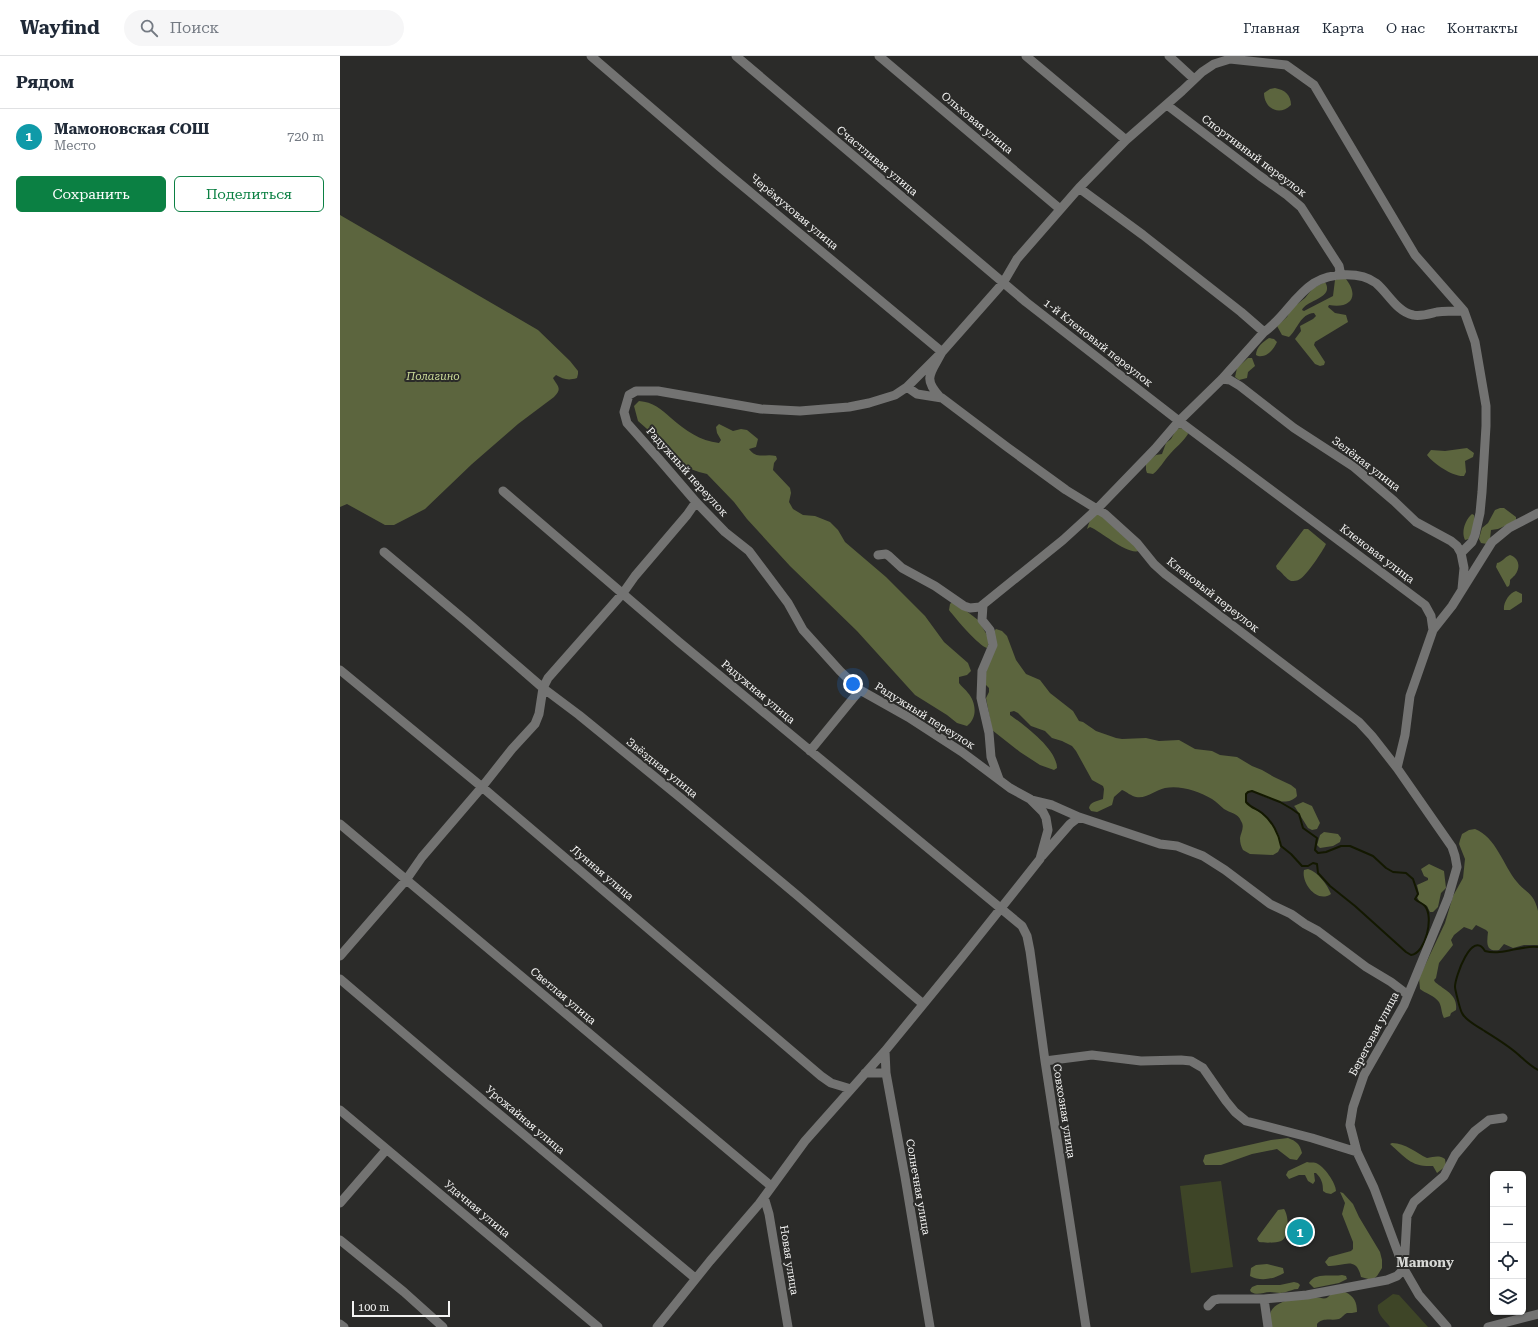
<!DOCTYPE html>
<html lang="ru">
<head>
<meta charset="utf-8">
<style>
	:root { --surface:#fff; --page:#f6f6f7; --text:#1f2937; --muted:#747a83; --line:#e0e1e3; --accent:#0b8043 }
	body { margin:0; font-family:"Roboto Serif",serif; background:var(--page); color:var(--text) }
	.controls { position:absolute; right:12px; bottom:12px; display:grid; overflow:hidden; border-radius:6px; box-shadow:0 1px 3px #0004 }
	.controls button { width:36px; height:36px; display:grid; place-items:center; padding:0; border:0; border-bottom:1px solid var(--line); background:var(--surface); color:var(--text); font:20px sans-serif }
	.scale { position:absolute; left:12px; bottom:10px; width:98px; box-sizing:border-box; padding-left:4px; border:2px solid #f4f4f3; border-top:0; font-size:11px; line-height:14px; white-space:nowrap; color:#f4f4f3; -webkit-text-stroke:3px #2b2b29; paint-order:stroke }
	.you { position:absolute; left:513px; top:628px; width:14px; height:14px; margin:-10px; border:3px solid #fff; border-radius:50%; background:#1a73e8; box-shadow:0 0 0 6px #1a73e833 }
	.badge { display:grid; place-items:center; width:26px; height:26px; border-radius:50%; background:var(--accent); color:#fff; font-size:13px; font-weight:700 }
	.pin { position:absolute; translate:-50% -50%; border:2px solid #fff; box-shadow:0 1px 4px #0006 }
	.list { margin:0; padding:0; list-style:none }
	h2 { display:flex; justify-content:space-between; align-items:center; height:52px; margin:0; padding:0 16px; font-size:17px }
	h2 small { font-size:13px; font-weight:400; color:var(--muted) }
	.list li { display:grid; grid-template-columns:26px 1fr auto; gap:12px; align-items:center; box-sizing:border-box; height:56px; padding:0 16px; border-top:1px solid var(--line) }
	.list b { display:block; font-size:15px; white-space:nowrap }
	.list p { margin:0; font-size:13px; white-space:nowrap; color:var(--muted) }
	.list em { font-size:13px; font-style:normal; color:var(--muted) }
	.actions { display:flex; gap:8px; padding:12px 16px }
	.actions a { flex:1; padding:9px 0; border:1px solid var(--accent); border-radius:6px; text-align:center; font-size:14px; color:var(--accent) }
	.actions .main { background:var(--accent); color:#fff }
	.icon { flex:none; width:22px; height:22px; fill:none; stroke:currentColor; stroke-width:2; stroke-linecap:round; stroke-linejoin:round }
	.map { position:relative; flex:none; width:1198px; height:1271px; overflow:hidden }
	header { display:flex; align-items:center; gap:24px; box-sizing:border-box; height:56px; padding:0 20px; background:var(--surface); border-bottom:1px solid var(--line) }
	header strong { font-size:19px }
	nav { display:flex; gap:22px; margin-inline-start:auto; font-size:14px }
	.search { width:280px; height:36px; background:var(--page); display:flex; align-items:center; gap:10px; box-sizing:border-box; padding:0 14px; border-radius:22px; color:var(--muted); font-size:15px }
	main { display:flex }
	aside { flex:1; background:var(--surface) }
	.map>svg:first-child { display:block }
</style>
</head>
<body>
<header>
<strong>Wayfind</strong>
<div class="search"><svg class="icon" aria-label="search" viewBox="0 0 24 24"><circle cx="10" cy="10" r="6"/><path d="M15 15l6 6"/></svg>Поиск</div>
<nav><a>Главная</a><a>Карта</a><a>О нас</a><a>Контакты</a></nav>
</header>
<main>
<aside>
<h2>Рядом<small></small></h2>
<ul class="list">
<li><span class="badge" style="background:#0f9aa8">1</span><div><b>Мамоновская СОШ</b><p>Место</p></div><em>720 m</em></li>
</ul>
<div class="actions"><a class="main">Сохранить</a><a>Поделиться</a></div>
</aside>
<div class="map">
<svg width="1198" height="1271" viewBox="0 0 1198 1271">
	<rect width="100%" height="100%" fill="#2b2b29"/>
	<!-- green -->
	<path fill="#3e4527" d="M881,1125l12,86 -42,6 -11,-87z
		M1053,1238l6,1 29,32h-38c-5,-7 -14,-13 -12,-22z"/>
	<!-- forest -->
	<path fill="#5c653e" d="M935,32c10,2 16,7 16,17 -12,12 -27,3 -27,-12l6,-4z
		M0,159l198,115 32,31 8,10v3l-1,4c-9,3 -14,1 -21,-3l-3,3c4,8 10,10 1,19l-36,27 -46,40 -47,45 -31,16h-9l-38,-21 -7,3z
		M1000,222l6,1c14,18 4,30 -17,26l-1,2 7,6 11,2 2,7 -33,20 -1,3 11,17 -1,3 -4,1 -5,-2 -20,-25 6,-8 -1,-5 13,-7 3,-3 -2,-3c-14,1 -16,16 -25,24l-7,-2 -5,-9 10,-9 4,-8 14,-11 8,-10 12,-6c10,16 -19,18 -23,28l2,1 29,-15 2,-16z
		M929,282l5,1 3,3c-3,7 -10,16 -19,14l-2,-1c0,-8 7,-13 13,-17z
		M908,302h4l3,8 -7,6 -1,6 -8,2 -4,-3 2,-9z
		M299,345c14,1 22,8 32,17 14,12 29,23 48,25l2,-3 -4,-7 -1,-6 3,-3 14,7 8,-2 6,1 11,9 -2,8 -7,2c8,11 16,4 27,7l1,3 -3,4 -1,7 17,18 1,5 -2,9 4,7 10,6 12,1 15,6 8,8 7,12 41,35 39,39 19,26 24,21 3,8 -4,4 -8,2c0,0 0,6 0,6 2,3 7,7 9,10 8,9 10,25 -1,33l-10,-3 -10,-8 -32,-20 -58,-64 -67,-65 -43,-47 -13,-17 -27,-28 -8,-2 -14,-5 -22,-28 -8,-3 -17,-15 -4,-15z
		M840,372l7,2 1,4c-5,8 -12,13 -18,20 -6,6 -10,15 -17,20l-6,-1 -1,-3v-7l10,-8 6,-1 4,-11 5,-4 5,-9z
		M1127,392l7,5 -1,4 -8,4 1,11 -2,4c-11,1 -30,-12 -37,-21l4,-5 14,1z
		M1160,452h4l12,9v4l-18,8 -7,1 -1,9 -3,5 -6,-1 -2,-4 3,-11 6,-5 7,-13z
		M756,458l6,1 33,30 4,6c-12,4 -37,-19 -49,-24l-3,2 3,-9z
		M1132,458l2,1c2,9 -2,17 -5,24l-4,1c-4,-8 0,-20 7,-26z
		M964,473h4l18,15c-3,7 -20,32 -26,35 -3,2 -6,2 -9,2 -5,-2 -9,-9 -14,-12l-1,-3z
		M1170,499c9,3 11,12 5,20 0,0 -4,4 -5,5 0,2 0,4 -1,6l-2,1 -11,-20 1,-4c6,-1 7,-6 13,-8z
		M1176,535l6,3v8l-12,8h-6c-1,-7 5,-17 12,-19z
		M612,546l4,1 22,17 12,20 -3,8c-9,-3 -31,-29 -38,-38l1,-6z
		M656,573l6,2 5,5 9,24 10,14 14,6 10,13 23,18 6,10 4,1 13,9 20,7 6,1 24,-1 13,3 20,-1 16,9 17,2 8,4 17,2 15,9 10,4 12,7 17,8 5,4 1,7c-11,13 -33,0 -45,-5l-4,1 -2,2v8l2,2 18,13 10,13 4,8 1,8 -3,6 -5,3 -23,-1 -7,-4c-2,-4 -3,-7 -3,-12 1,-6 5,-11 1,-17 -3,-8 -11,-8 -17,-12 -4,-3 -7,-7 -12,-10 -13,-8 -32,-14 -47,-11 -10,2 -18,11 -29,9 -5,-1 -9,-5 -14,-7l-8,7 -2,8 -15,7 -6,-1 -2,-3c1,-6 8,-7 14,-9l1,-10 -1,-3 -11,-6 -16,-29 -4,-5 -10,-5 -10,-3 -7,-7 -14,-5 -13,-13 -4,-2 -4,1v3c14,10 47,34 47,53l-3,2 -14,-5 -20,-13 -28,-22 -6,-32 3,-6v-4l-5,-5 10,-52z
		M963,746l9,4 8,17 -3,6 -5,1 -4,-2 -13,-21 -1,-1z
		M1135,773c21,8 28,36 42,53 9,11 17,11 21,29 0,10 0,24 0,34h-14l-11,3 -9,-4 -5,6c-14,2 -12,-8 -11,-18l-2,-2 -10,-5 -4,5 -8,-3 -10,8 -3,5 2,5 -14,18 -3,15 -2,2 1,2c11,9 23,13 21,28l-5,3 -1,3 -6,2c-3,-5 -2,-11 -5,-16 -4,-6 -14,-9 -19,-13l-1,-11 26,-55 8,-27 10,-18 2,-19 -6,-15 1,-4 2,-6 7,-4z
		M984,776l14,2 3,4 -1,4 -7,4 -13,2 -3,-3 3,-10z
		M1089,808l15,7 2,17 -5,5 -3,14 -5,5h-3l-3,-6 -8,-5 -2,-4 2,-3 -2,-9 11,-5v-2l-4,-2 -3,-7z
		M968,813c10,3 19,15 23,25 -14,10 -30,-11 -27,-24z
		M948,1082c8,3 12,6 14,15l-5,7 -7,-1 -13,-10 -25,5 -31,11h-16l-2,-4 2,-6 66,-15z
		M1052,1087c14,0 24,10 35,15 7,-1 12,-3 18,1l1,7 -9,7 -4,-7c-22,1 -27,-8 -43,-22z
		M967,1106c3,1 6,0 9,1 8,3 20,20 20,28l-5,3 -5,-1 -3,-2c0,-7 -1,-12 -7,-18h-2l1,8 -2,3 -5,-3 -3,-6h-6l-10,4 -3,-4 2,-4z
		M1000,1136l3,1 10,11 6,13 21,35 2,8v8l-5,8 -5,4 -11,-3c-5,-22 -17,-10 -33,-11l-3,-4 4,-5 22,-6 2,-2v-7l-11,-28 3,-11z
		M944,1153c5,7 6,28 -3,32 -6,2 -16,2 -22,1l-2,-3 1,-2 20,-27z
		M927,1208l16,4 1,5c-10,6 -23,9 -34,3l1,-8 5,-3z
		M1002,1219l4,1 1,3 -8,4 -25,5 -5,-5c6,-11 23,-6 33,-8z
		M954,1226l4,1 2,2 -2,4c-5,0 -8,2 -12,3 -7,2 -10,0 -16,0 -7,0 -12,4 -19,0l-1,-2 2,-3 5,-2h23z
		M1005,1236c9,4 12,10 12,20 -4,1 -6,1 -10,1 -3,1 -5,5 -8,6 -8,2 -16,-2 -22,5v3h-46c0,-4 -2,-9 -1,-13 4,-15 32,-17 45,-17 8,1 12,4 16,-4z"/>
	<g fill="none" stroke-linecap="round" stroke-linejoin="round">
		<!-- stream -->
		<path stroke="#131800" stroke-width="2" d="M912,735l28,11 12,7 7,5 4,14 14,10 -2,12 3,3 8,-1 15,-6h9l23,10 13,12 7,4 13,1 7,6 5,15 -3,5c3,3 7,4 10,7 9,11 1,47 -14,49l-5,-3 -51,-46 -25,-20 -12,-13 -1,-9 -4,-1 -5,3h-6l-11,-12 -10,-8c-2,-12 -9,-25 -19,-33 -5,-4 -11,-5 -16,-11v-8l2,-2z
			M1198,891c-19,-2 -35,9 -53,4 -13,-22 -30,26 -30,36 0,2 5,23 7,26 3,7 15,13 21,17 13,8 28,17 38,27 6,5 10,9 17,13"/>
		<!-- minor -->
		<path stroke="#737372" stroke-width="9" d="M251,0l129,111 222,185c-11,21 -20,26 -2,45
			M396,0l290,246 153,119 246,184 6,11 2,14 -23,66 -5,39 -8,33
			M539,0l181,153
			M686,0l100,84
			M829,0l25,23
			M827,49l93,71 27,19 14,12 38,59 1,5 -2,4
			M739,132l64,47 98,77 23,20
			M882,323l8,1 10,6 54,42 60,39 40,34 22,21 35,19 6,5 4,7 3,15 -2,21
			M567,331l10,7 25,4 65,49 59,43 39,24 32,29 17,21 11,10 194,148 13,14 25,32 55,79 3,9 2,11 -9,31 -44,107 -40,70 -11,32 -3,18 7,27 17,36 30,81 15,26 28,32
			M163,435l176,151 343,284 5,10 3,15 15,110 41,266
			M44,496l83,70 76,66 36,27 103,84 116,97 125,108
			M538,499l8,-1 3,2 13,12 33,18 29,20 6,2 10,-1 83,-67 34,-31 58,-60 24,-28 43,-42 42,-47c19,-13 30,-36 50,-49 16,-10 46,-12 62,0 12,10 21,29 37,32 7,2 16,-1 24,-3 9,-1 18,-1 27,-1
			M643,549l-1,15 8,10 3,15 -11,26 -1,27 8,35 2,24 8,22
			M1093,574l19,-24 40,-64 17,-14 29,-15
			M0,614l142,117 339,289 10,7 20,6
			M470,695l50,-61
			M691,744l21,5 27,12
			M0,768l431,362
			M702,800l28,-32 9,-7 81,27 17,2 26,10 22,14 45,34 21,10 14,10 13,7 48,36 25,15 17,13
			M0,900l66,-76 16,-23 60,-70 30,-38 23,-25 4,-10 4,-26 5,-10 75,-85 12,-17 52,-61 9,-13
			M0,923l109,93 246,206
			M545,995l1,22 19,104 25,150
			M705,1005l47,-6 49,6 40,-1 10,1 12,7 23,33 9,11 11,9 66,17 45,14
			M525,1017h21
			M0,1054l258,217
			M424,1141l5,17 19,113
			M0,1147l46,-53
			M0,1184l64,52 39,35
			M924,1243l4,28
			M868,1250l6,-6 5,-1h45l43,-4 80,-15 10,-4 7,-7 3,-53 7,-14 30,-26 11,-21 20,-24 14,-11 14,-2
			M0,1268l4,3
			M317,1271l53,-66 49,-57 46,-63 80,-90 77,-94 59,-74 19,-24 8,-29 -2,-12 -3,-6 -13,-13 -20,-11 -48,-36 -54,-35 -48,-27 -20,-19 -37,-41 -15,-27 -39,-52 -24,-19 -29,-30 -37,-43 -32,-36 -3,-11 5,-17 7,-4h22l103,18 39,2 49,-4 20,-4 26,-8 12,-8 35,-35 61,-69 14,-24 62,-71 47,-48 56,-49 20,-19 12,-8 16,-5 56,6 28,20 101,170 49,56 11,31 11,64v20l-4,66 -2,21 -5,22 -3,7 -11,11
			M1148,1271l50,-13"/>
	</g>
	<g text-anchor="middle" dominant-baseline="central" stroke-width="4" stroke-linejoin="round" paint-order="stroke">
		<!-- street labels -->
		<g font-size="11" fill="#f4f4f3" stroke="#2b2b29">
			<text transform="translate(637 67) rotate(40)">Ольховая улица</text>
			<text transform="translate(914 100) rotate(37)">Спортивный переулок</text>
			<text transform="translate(537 105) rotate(40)">Счастливая улица</text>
			<text transform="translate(454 156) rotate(40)">Черёмуховая улица</text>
			<text transform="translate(758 287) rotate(38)">1-й Кленовый переулок</text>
			<text transform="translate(1026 408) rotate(37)">Зелёная улица</text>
			<text transform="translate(347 416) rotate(48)">Радужный переулок</text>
			<text transform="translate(1037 498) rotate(37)">Кленовая улица</text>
			<text transform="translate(873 539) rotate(38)">Кленовый переулок</text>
			<text transform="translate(418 636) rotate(40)">Радужная улица</text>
			<text transform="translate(585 660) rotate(32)">Радужный переулок</text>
			<text transform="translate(322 712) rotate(39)">Звёздная улица</text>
			<text transform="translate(262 817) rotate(40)">Лунная улица</text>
			<text transform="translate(223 940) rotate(40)">Светлая улица</text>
			<text transform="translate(1034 978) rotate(-62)">Береговая улица</text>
			<text transform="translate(724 1055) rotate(81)">Совхозная улица</text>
			<text transform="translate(185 1064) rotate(40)">Урожайная улица</text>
			<text transform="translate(578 1131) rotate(80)">Солнечная улица</text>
			<text transform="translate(137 1153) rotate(40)">Удачная улица</text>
			<text transform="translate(449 1204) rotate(81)">Новая улица</text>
		</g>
		<!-- park labels -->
		<g font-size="11" font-style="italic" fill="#ccdc99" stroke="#2b2b29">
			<text x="93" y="320">Полагино</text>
		</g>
		<!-- quarter labels -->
		<g font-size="13" font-weight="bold" fill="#d7d8d5" stroke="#2b2b29">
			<text x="1085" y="1206">Mamony</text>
		</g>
	</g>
</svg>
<div class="controls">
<button>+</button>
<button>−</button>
<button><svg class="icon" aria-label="locate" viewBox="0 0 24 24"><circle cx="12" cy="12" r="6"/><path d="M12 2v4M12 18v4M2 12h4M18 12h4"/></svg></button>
<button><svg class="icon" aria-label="layers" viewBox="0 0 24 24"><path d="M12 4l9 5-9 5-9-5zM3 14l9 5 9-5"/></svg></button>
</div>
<div class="scale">100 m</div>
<div class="you"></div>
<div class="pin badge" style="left:960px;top:1176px;background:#0f9aa8">1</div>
</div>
</main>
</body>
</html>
